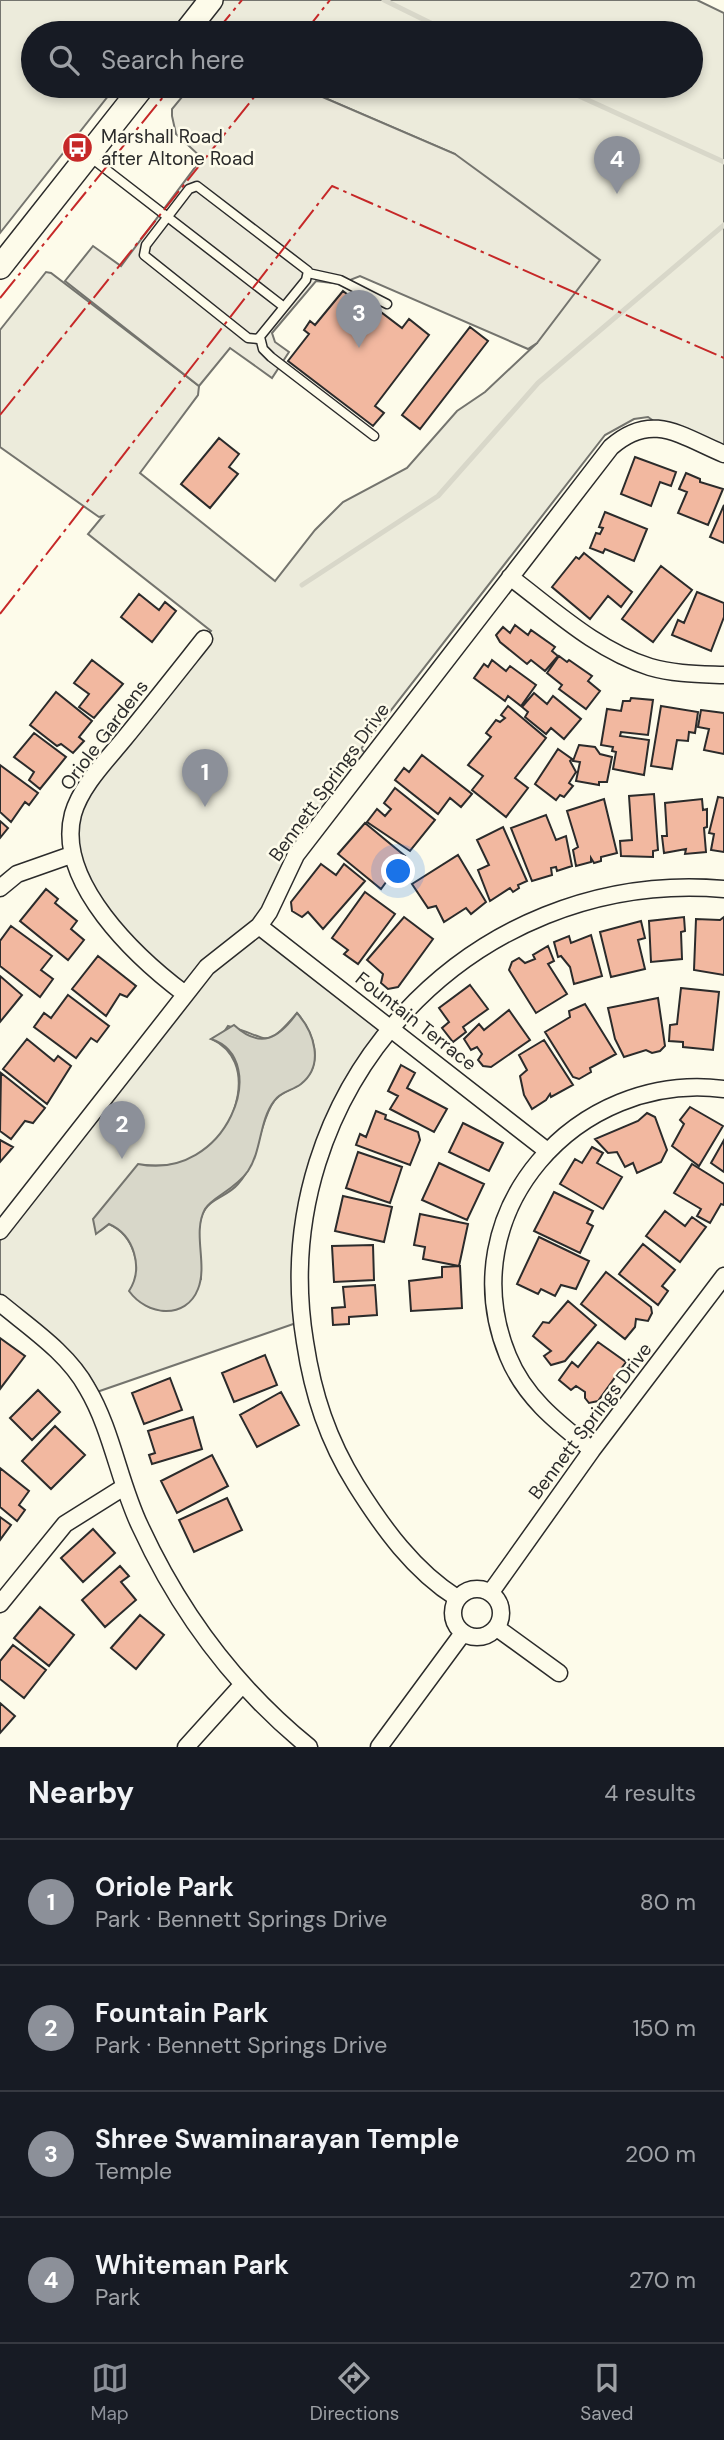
<!DOCTYPE html>
<html lang="en">
<head>
<meta charset="utf-8">
<style>
	:root { --surface:#171b24; --page:#242831; --text:#f1f3f6; --muted:#9ea1a6; --line:#363941; --accent:#8c9099 }
	body { margin:0; font-family:"DM Sans",sans-serif; background:var(--page); color:var(--text) }
	.you { position:absolute; left:399px; top:872px; width:24px; height:24px; margin:-18px; border:5px solid #fff; border-radius:50%; background:#1a73e8; box-shadow:0 0 0 10px #1a73e833 }
	.badge { display:grid; place-items:center; width:46px; height:46px; border-radius:50%; background:var(--accent); color:#fff; font-size:23px; font-weight:700 }
	.pin { position:absolute; translate:-50% -58px; filter:drop-shadow(0 2px 4px #0008) }
	.pin::after { content:''; position:absolute; top:37px; width:24px; height:21px; background:inherit; clip-path:polygon(0 0,100% 0,50% 100%) }
	.list { margin:0; padding:0; list-style:none }
	h2 { display:flex; justify-content:space-between; align-items:center; height:91px; margin:0; padding:0 28px; font-size:30px }
	h2 small { font-size:23px; font-weight:400; color:var(--muted) }
	.list li { display:grid; grid-template-columns:46px 1fr auto; gap:21px; align-items:center; box-sizing:border-box; height:126px; padding:0 28px; border-top:2px solid var(--line) }
	.list b { display:block; font-size:26px; white-space:nowrap }
	.list p { margin:0; font-size:23px; white-space:nowrap; color:var(--muted) }
	.list em { font-size:23px; font-style:normal; color:var(--muted) }
	.icon { flex:none; width:38px; height:38px; fill:none; stroke:currentColor; stroke-width:2; stroke-linecap:round; stroke-linejoin:round }
	.map { position:relative; flex:none; width:724px; height:1747px; overflow:hidden }
	.search { position:absolute; background:var(--surface); box-shadow:0 4px 10px #0003; left:21px; right:21px; top:21px; height:77px; display:flex; align-items:center; gap:18px; box-sizing:border-box; padding:0 24px; border-radius:38px; color:var(--muted); font-size:26px }
	.sheet { height:595px; background:var(--surface) }
	nav { display:flex; justify-content:space-around; align-items:center; box-sizing:border-box; height:98px; border-top:2px solid var(--line); background:var(--surface); font-size:19px; color:var(--muted) }
	nav a { display:grid; justify-items:center; gap:4px }
	nav .on { color:var(--accent) }
	.map>svg:first-child { display:block }
</style>
</head>
<body>
<div class="map">
<svg width="724" height="1747" viewBox="0 0 724 1747">
	<rect width="100%" height="100%" fill="#fdfbea"/>
	<!-- green -->
	<path fill="#ecebdb" stroke="#74746e" stroke-width="2" fill-rule="evenodd" d="M0,0h697l27,13v441l-62,-27 -14,-10 -14,2 -29,16 -244,314 10,9 -75,97 -37,71 132,103 -24,29 -56,120 -9,143 -211,73 -91,-91v-72l185,-236 -34,-26 -65,-86 -14,-53 27,-61 112,-138 -123,-97 15,-18 -4,1 -99,-70v-117l46,-58 5,1 148,113 -1,9 -58,78 135,108 40,-51 28,-28 64,-34 50,-57 28,-19 52,-49 -82,-189 -158,-68h394v-53h-515l-13,-6 -5,6h-125v53h83l-116,147zM297,1013c17,20 28,52 3,71 -11,8 -22,8 -29,22 -14,26 -12,55 -33,78 -11,13 -29,14 -36,31 -6,17 -3,45 -1,64l-37,32 -15,-4 -19,-16c14,-23 4,-56 -21,-67l-9,7 44,-66c21,2 40,0 58,-12 36,-24 56,-92 10,-114l10,-4 6,-9c42,11 36,26 69,-13z"/>
	<!-- parking -->
	<path fill="#eceadb" stroke="#74746e" stroke-width="2" d="M191,86h106l158,68 145,106 -63,83 -9,6 -168,-73 -20,8 -24,-3 -44,52 3,9 14,10 -17,26 -42,-30 -31,38 -134,-105 28,-35 28,20 81,-108 -26,-24 -4,-18v-7z"/>
	<!-- water -->
	<path fill="#d8d7c9" stroke="#74746e" stroke-width="2" d="M297,1013c17,19 28,52 4,71 -9,7 -20,7 -27,17 -15,20 -12,49 -26,70 -13,19 -36,26 -43,38 -13,24 3,55 -7,80 -12,31 -51,27 -69,2 15,-23 5,-56 -20,-67l-13,10 -3,-15 45,-55c89,18 135,-105 73,-125l23,-14c27,25 45,13 63,-12z"/>
	<g fill="none" stroke-linecap="round" stroke-linejoin="round">
		<!-- stream -->
		<path stroke="#d8d7c9" stroke-width="5" d="M384,0l67,33
			M557,86l167,76
			M302,585l136,-89 100,-113 186,-158"/>
	</g>
	<!-- building -->
	<path fill="#f2b8a0" stroke="#2b2b2b" stroke-width="2" d="M343,291l18,14 4,-5 37,28 7,-9 20,16 -54,71 9,7 -11,13 -85,-65 21,-27 -5,-4 6,-9 5,4z
		M470,327l18,14 -68,88 -18,-14z
		M219,438l20,16 -10,13 9,7 -28,34 -29,-24z
		M635,457l41,15 -5,14 -11,-4 -9,24 -30,-12z
		M686,473l14,6v3l23,7 -15,36 -30,-12 9,-21 -8,-3z
		M724,505v38l-14,-6z
		M605,512l42,17 -13,32 -29,-12 -2,4 -13,-5 6,-15 4,1 3,-6 -4,-1z
		M584,553l48,39 -11,15 -13,-11 -18,23 -38,-32 24,-30 3,2z
		M661,566l31,24 -39,52 -31,-23z
		M697,592l27,11v14l-13,34 -39,-16 6,-15 6,3z
		M139,594l20,16 6,-8 11,9 -24,31 -31,-25z
		M515,625l13,10 3,-5 24,17 -3,4 6,5 -13,15 -14,-11 -4,4 -27,-22 -4,-7 7,-8 7,6z
		M559,656l8,6 2,-2 23,16 -4,5 12,10 -14,18 -27,-20 3,-4 -15,-12z
		M92,660l31,24 -29,34 -15,-11 10,-13 -15,-11z
		M492,660l14,11 4,-5 26,19 -15,21 -13,-10 -3,5 -31,-23 10,-14 4,3z
		M56,692l36,29 -13,16 5,4 -11,12 -12,-9 -4,2 -27,-21z
		M534,693l13,11 6,-8 28,23 -17,20 -13,-11 -5,6 -21,-17 3,-5 -6,-5z
		M631,698l22,2 -5,35 -27,-3 -1,4 29,4 -5,35 -31,-6 3,-17 -4,-1 1,-4 -12,-2 6,-36 14,2 2,-10h7z
		M508,706l38,32 -31,40 13,10 -22,29 -34,-27 11,-14 -15,-11 23,-28 -5,-4 10,-13 4,2 5,-4 -4,-3z
		M661,706l37,6 -3,21 -6,-1 -1,9 -11,-1 -5,29 -21,-3z
		M701,710l23,3v41l-20,-4 5,-21 -11,-2z
		M34,733l32,24 -26,32 -11,-9 5,-8 -20,-15z
		M579,745l16,2 5,7 12,3 -5,25h-8v3l-23,-4 4,-19 -7,-1z
		M558,749l14,10 -2,2 6,11 -7,11 4,3 -9,11 -4,-2 -4,5 -21,-16z
		M422,755l50,39 -11,13 -11,-9 -12,16 -43,-34 9,-12 5,4z
		M0,765l38,28 -9,12 -4,-3 -14,20 -11,-10z
		M395,788l40,32 -25,31 -43,-29 10,-13 8,7 6,-7 -7,-6z
		M654,794l4,56 -5,1v6l-32,-1 -1,-15 12,-1 -3,-44z
		M718,797l6,1v54l-13,-2 3,-16 -5,-1z
		M604,799l13,54 -16,4v4l-7,2 -3,-5v4l-15,4 -3,-16 5,-3 -11,-36z
		M702,799l1,11 4,-1v18l-3,1 2,24 -21,2 1,-5 -22,4 -2,-17h5l-2,-33z
		M546,815l10,25 10,-4 6,30 -15,5 -1,-4 -5,1 1,7 -20,6 -21,-53z
		M0,821l8,7 -8,10z
		M365,823l40,33 -24,33 -43,-35z
		M503,827l24,54 -9,4 1,3 -6,4 -3,-4 -20,13 -12,-31 11,-5 -12,-25z
		M458,855l28,47 -15,12 -5,-6 -22,14 -8,-16 -8,2 -16,-24z
		M321,864l15,11 8,-11 21,17 -42,48 -15,-17 -6,5 -10,-6 -1,-9z
		M46,889l12,10 -3,4 22,18 -6,8 13,11 -16,20 -48,-39z
		M365,892l30,22 -37,50 -14,-10 4,-4 -16,-12z
		M404,917l29,22 -35,48 -10,2 -7,-6 2,-9 -16,-14z
		M684,917l1,14 -4,1 1,27 -31,3 -2,-41z
		M724,917v58l-30,-5 2,-51 24,1z
		M641,921l4,17 -7,2 7,29 -34,8 -11,-45z
		M11,926l41,30 -11,14 12,9 -13,18 -40,-31v-25z
		M591,935l11,41 -28,8 -4,-17 -9,-11 -3,1 -4,-15 15,-6 2,7z
		M548,946l6,15 -6,3 19,30 -31,19 -27,-43 3,-8 7,-4 6,5 10,-4 -2,-4z
		M98,956l38,30 -9,11 -7,-3 -14,22 -34,-27z
		M0,976l22,19 -22,27z
		M470,985l18,24 -25,18 3,5 -13,10 -11,-14 7,-6 -10,-14z
		M681,988l38,4 -6,58 -30,-3v-5l-14,-1 1,-16 7,-1z
		M68,995l41,31 -12,16 -6,-4 -15,20 -42,-31 10,-14 7,5z
		M658,998l7,48 -5,5 -8,2 -6,-3 -22,7 -9,-18 -7,-31z
		M585,1004l31,50 -26,14 1,4 -12,7 -6,-2 -28,-45 25,-15 -1,-6z
		M509,1010l21,30 -39,27 -8,-1 -5,-6 4,-6 -5,-7 -6,3 -7,-11 15,-15 5,6z
		M27,1039l27,22 4,-5 13,10 -24,38 -44,-35z
		M544,1040l29,45 -22,12 -1,-3 -4,6 -14,9 -8,-14 -4,-19 7,-6 -8,-15z
		M401,1065l14,8 -8,15 40,21 -13,23 -44,-23 8,-13 -10,-5z
		M1,1073l44,35 -12,15 -8,-2 -14,18 -11,-8z
		M690,1107l33,19 -24,40 -27,-20 12,-22 -4,-4z
		M376,1111l10,4 -1,4 33,13 2,8 -10,25 -54,-20 4,-11 6,3z
		M647,1113l8,4 12,33 -6,12 -24,11 -4,-10 -8,4 -8,-15 -9,1 -13,-14 43,-18z
		M463,1123l40,20 -14,28 -40,-19z
		M0,1140l13,7 -13,15z
		M724,1140v32l-13,-9z
		M592,1147l11,6 -6,10 25,14 -19,32 -43,-25 15,-25 7,4z
		M358,1152l44,15 -12,36 -44,-15z
		M439,1163l45,21 -17,36 -45,-20z
		M692,1164l32,20v21l-3,-1 -11,19 -13,-7 4,-7 -27,-16z
		M554,1192l39,19 -6,12 6,3 -13,27 -46,-22z
		M343,1196l49,11 -8,35 -49,-11z
		M665,1211l20,15 7,-9 14,10 -26,35 -34,-26z
		M420,1214l48,10 -9,42 -36,-7 2,-12 -11,-2z
		M539,1237l50,24 -13,28 -15,-4 -6,11 -14,-7 -3,5 -21,-10z
		M643,1244l32,26 -13,16 6,5 -10,14 -39,-31z
		M373,1245l1,35 -40,2 -2,-36z
		M460,1266l2,42 -51,3 -2,-30 33,-4v-10z
		M606,1272l45,35 1,6 -4,8 -12,-2 -1,8 -10,12 -44,-35z
		M375,1285l2,30 -28,2v7l-16,1 -1,-17 13,-1 -2,-20z
		M568,1301l28,24 -31,36 -14,4 -7,-9 7,-5 -18,-15 10,-14 6,1z
		M0,1338l25,18 -25,33z
		M598,1342l28,20 -28,39 -9,2 -4,-5v-6l-9,-6 -5,4 -12,-10 13,-18 6,5z
		M265,1355l12,30 -43,17 -12,-29z
		M170,1378l12,32 -38,14 -12,-31z
		M38,1390l22,22 -28,28 -22,-22z
		M281,1392l18,33 -42,22 -17,-32z
		M193,1417l9,32 -50,15 -3,-9 6,-2 -7,-22z
		M55,1426l30,29 -34,34 -29,-28z
		M212,1455l16,31 -51,27 -16,-32z
		M0,1468l29,23 -10,14 6,5 -8,11 -17,-14z
		M227,1498l15,32 -48,22 -15,-32z
		M0,1517l11,8 -11,15z
		M93,1529l22,24 -32,29 -22,-24z
		M120,1566l9,10 -8,6 15,18 -31,27 -23,-27z
		M40,1607l34,28 -25,31 -35,-28z
		M140,1615l24,20 -28,34 -25,-21z
		M13,1645l33,25 -22,28 -24,-19v-18z
		M0,1703l15,13 -15,17z"/>
	<g fill="none" stroke-linecap="round" stroke-linejoin="round">
		<defs>
			<path id="service" d="M90,157l194,150
				M197,186l111,85 -2,9 -48,59 -10,-1 -104,-83 2,-10 43,-56z
				M308,273l32,7 47,24
				M260,337l3,12 8,8 103,79"/>
			<path id="minor" d="M510,577c44,33 86,73 140,90 24,7 49,7 74,8
				M0,888l17,-14 54,-19
				M259,926l287,224
				M185,994c-48,-36 -130,-112 -112,-180 8,-28 33,-53 51,-75 27,-33 53,-66 80,-100
				M0,1231l207,-264 52,-41 10,-14 27,-57 315,-408c41,-36 70,-11 113,7
				M0,1303c30,25 68,50 87,85 25,42 32,94 53,138 40,87 95,161 169,221
				M592,1450c-34,-27 -67,-52 -84,-94 -59,-143 69,-286 216,-267
				M453 1613a24 24 0 1 1 48 0a24 24 0 1 1-48 0Z
				M491,1592l101,-142 132,-174
				M457,1598c-43,-27 -74,-70 -101,-113 -28,-45 -43,-90 -51,-143 -41,-250 165,-475 419,-453
				M0,1604l65,-80 59,-37
				M497,1628l62,45
				M186,1747l56,-62
				M379,1747l84,-114"/>
			<path id="secondary" d="M185,33l26,-33
				M0,267l143,-181"/>
		</defs>
		<!-- service casing -->
		<use href="#service" stroke="#2b2b2b" stroke-width="11"/>
		<!-- minor casing -->
		<use href="#minor" stroke="#2b2b2b" stroke-width="19"/>
		<!-- secondary casing -->
		<use href="#secondary" stroke="#2b2b2b" stroke-width="26"/>
		<!-- service -->
		<use href="#service" stroke="#fdfbea" stroke-width="8"/>
		<!-- minor -->
		<use href="#minor" stroke="#fdfbea" stroke-width="16"/>
		<!-- secondary -->
		<use href="#secondary" stroke="#fdfbea" stroke-width="23"/>
		<!-- power -->
		<path stroke="#c62828" stroke-width="2" stroke-dasharray="24 5 3.5 5" stroke-linecap="butt" d="M215,33l27,-33
			M304,33l26,-33
			M0,298l172,-212
			M0,415l263,-329
			M0,614l332,-428 392,172"/>
	</g>
	<!-- icons -->
	<defs>
		<symbol id="bus-disc" viewBox="-11 -11 22 22"><circle r="9.5" fill="#c62828" stroke="#fdfbea"/><path d="M-5-6H5V4H4V6H2V4H-2V6H-4V4H-5ZM-3.5-4V0h7V-4ZM-3.5 1.2v1.5H-2V1.2ZM2 1.2v1.5H3.5V1.2Z" fill="#fff"/></symbol>
	</defs>
	<g fill-rule="evenodd">
		<use href="#bus-disc" x="60" y="130" width="35" height="35"/>
	</g>
	<g text-anchor="middle" dominant-baseline="central" stroke-width="5" stroke-linejoin="round" paint-order="stroke">
		<!-- poi labels -->
		<g font-size="19" fill="#2b2b2b" stroke="#fdfbea" text-anchor="start">
			<text x="101" y="136">Marshall Road<tspan x="101" dy="22">after Altone Road</tspan></text>
		</g>
		<!-- street labels -->
		<g font-size="19" fill="#2b2b2b" stroke="#fdfbea">
			<text transform="translate(104 735) rotate(-53)">Oriole Gardens</text>
			<text transform="translate(329 782) rotate(-54)">Bennett Springs Drive</text>
			<text transform="translate(416 1021) rotate(38)">Fountain Terrace</text>
			<text transform="translate(590 1421) rotate(-53)">Bennett Springs Drive</text>
		</g>
	</g>
</svg>
<div class="you"></div>
<div class="pin badge" style="left:205px;top:807px">1</div>
<div class="pin badge" style="left:122px;top:1159px">2</div>
<div class="pin badge" style="left:359px;top:348px">3</div>
<div class="pin badge" style="left:617px;top:194px">4</div>
<div class="search"><svg class="icon" aria-label="search" viewBox="0 0 24 24"><circle cx="10" cy="10" r="6"/><path d="M15 15l6 6"/></svg>Search here</div>
</div>
<section class="sheet">
<h2>Nearby<small>4 results</small></h2>
<ul class="list">
<li><span class="badge">1</span><div><b>Oriole Park</b><p>Park · Bennett Springs Drive</p></div><em>80 m</em></li>
<li><span class="badge">2</span><div><b>Fountain Park</b><p>Park · Bennett Springs Drive</p></div><em>150 m</em></li>
<li><span class="badge">3</span><div><b>Shree Swaminarayan Temple</b><p>Temple</p></div><em>200 m</em></li>
<li><span class="badge">4</span><div><b>Whiteman Park</b><p>Park</p></div><em>270 m</em></li>
</ul>
</section>
<nav>
<a class="on"><svg class="icon" aria-label="map" viewBox="0 0 24 24"><path d="M3 6l6-2 6 2 6-2v14l-6 2-6-2-6 2zM9 4v14M15 6v14"/></svg>Map</a>
<a><svg class="icon" aria-label="directions" viewBox="0 0 24 24"><path d="M12 3l9 9-9 9-9-9zM9 14v-3h6M13 9l2 2-2 2"/></svg>Directions</a>
<a><svg class="icon" aria-label="saved" viewBox="0 0 24 24"><path d="M7 4h10v16l-5-4-5 4z"/></svg>Saved</a>
</nav>
</body>
</html>
